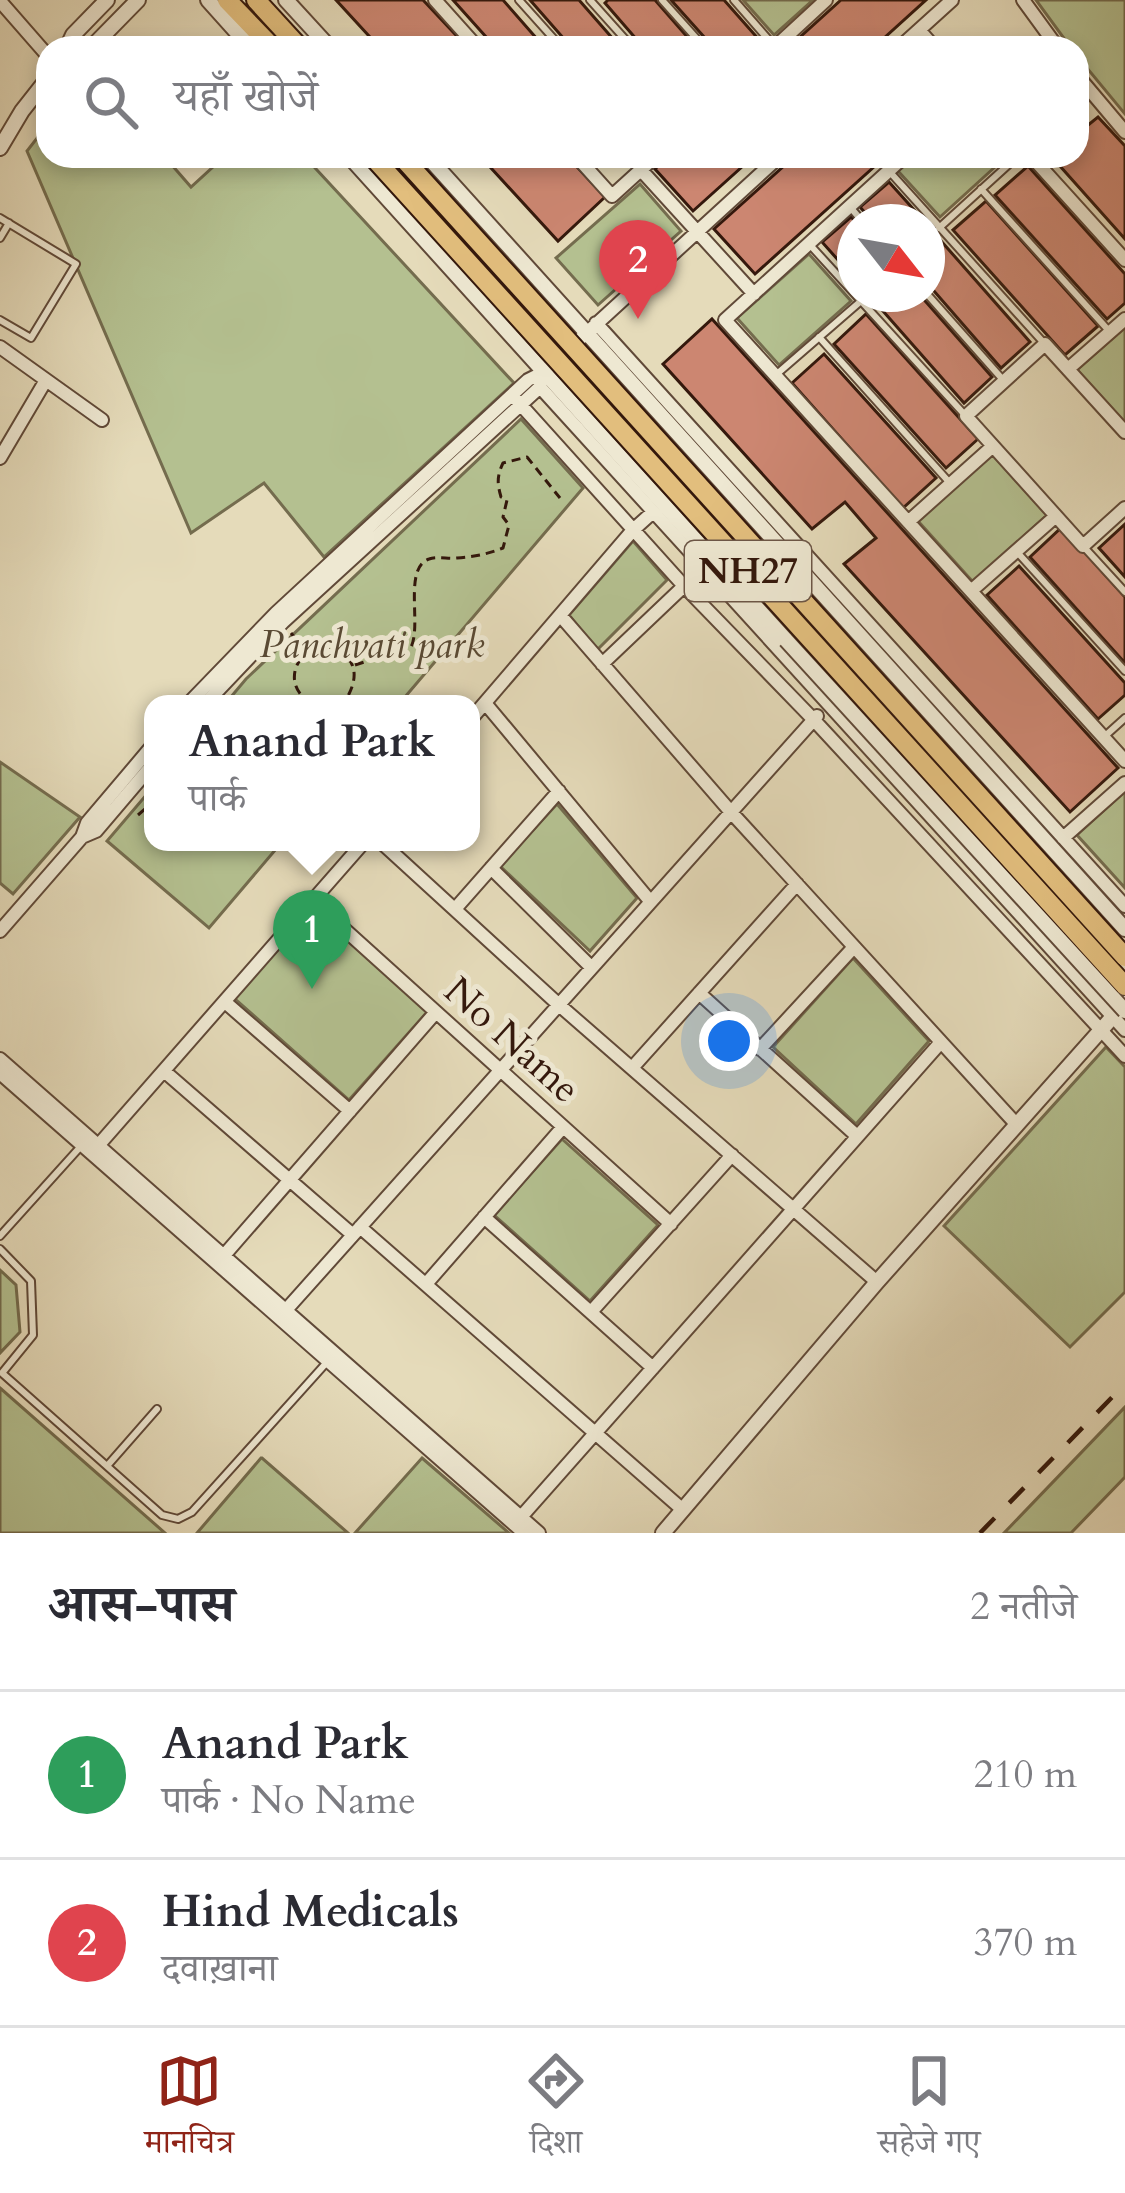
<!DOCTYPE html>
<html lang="hi">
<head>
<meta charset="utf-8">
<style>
	:root { --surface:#fff; --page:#f2f2f3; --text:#2b2b33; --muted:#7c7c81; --line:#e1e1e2; --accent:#8f2418 }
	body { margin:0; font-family:Cardo,"Noto Serif Devanagari",serif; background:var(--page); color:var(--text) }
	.compass { position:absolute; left:837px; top:204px; width:108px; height:108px; border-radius:50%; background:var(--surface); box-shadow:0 6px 18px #0003; rotate:121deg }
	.you { position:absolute; left:729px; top:1041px; width:42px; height:42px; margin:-30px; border:9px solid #fff; border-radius:50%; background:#1a73e8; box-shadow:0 0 0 18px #1a73e833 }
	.badge { display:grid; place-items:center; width:78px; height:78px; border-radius:50%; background:var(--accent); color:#fff; font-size:39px; font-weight:700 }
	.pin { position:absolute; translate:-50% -99px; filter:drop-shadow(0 3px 6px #0008) }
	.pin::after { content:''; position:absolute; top:63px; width:42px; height:36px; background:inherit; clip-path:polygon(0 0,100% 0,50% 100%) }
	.popup { position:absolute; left:144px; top:695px; width:336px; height:156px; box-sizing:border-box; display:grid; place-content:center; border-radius:24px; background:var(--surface); filter:drop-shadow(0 3px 9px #0005); font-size:39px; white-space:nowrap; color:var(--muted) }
	.popup b { font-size:45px; color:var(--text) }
	.popup::after { content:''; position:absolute; left:50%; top:100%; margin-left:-24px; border:24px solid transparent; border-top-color:var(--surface) }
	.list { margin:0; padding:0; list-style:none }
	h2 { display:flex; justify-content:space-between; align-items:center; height:156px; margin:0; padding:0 48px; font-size:51px }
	h2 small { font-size:39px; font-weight:400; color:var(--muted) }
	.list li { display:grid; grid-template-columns:78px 1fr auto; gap:36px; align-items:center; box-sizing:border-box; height:168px; padding:0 48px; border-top:3px solid var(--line) }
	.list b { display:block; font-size:45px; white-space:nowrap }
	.list p { margin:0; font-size:39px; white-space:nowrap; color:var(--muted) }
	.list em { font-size:39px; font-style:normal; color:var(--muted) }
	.icon { flex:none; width:66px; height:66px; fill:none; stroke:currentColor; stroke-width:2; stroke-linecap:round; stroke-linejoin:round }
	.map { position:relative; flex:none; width:1125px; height:1533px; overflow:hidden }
	.search { position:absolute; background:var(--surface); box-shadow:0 6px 18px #0003; left:36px; right:36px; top:36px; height:132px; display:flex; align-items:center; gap:30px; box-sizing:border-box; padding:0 42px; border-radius:36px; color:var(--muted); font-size:45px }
	.sheet { height:492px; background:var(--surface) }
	nav { display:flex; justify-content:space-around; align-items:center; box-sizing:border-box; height:168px; border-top:3px solid var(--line); background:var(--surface); font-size:33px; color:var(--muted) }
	nav a { display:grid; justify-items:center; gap:6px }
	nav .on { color:var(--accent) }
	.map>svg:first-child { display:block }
</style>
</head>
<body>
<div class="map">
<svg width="1125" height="1533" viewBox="0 0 1125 1533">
	<rect width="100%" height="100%" fill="#e5dbba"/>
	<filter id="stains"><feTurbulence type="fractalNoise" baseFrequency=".00167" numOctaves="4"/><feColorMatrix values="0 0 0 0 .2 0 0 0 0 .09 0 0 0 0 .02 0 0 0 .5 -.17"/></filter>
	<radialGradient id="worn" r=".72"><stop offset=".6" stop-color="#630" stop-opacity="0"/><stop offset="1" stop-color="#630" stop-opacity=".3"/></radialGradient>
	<!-- green -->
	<path fill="#b4c090" stroke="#746c4e" stroke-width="3" d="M743,0h70l-39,35z
		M1036,0h89v114l-48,-58v-8h-6z
		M48,124v32h116l27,31 34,-31h79l210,227 -190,174 -60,-74 -73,50 -164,-382z
		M915,156h92l-67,61 -42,-46z
		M640,184l41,47 -83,74 -42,-47z
		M809,254l42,47 -72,64 -42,-47z
		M1125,327v96l-48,-53z
		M521,419l62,69 -184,216h-174l21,-25z
		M992,454l55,61 -74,67 -55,-61z
		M633,541l34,39 -70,70 -28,-35z
		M0,762l80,55 -67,77 -13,-11z
		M153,787v55h129l-73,86 -102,-87z
		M1125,791v97l-48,-53z
		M557,804l80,94 -47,53 -90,-85z
		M313,909l115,102 -79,89 -115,-102z
		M853,958l76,83 -73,83 -83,-77z
		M1106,1047l19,20v225l-55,55 -126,-121z
		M562,1139l96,86 -68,76 -96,-86z
		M0,1270l16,15 4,47 -20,21z
		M0,1388l165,145h-165z
		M1125,1407v70l-54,56h-67z
		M261,1458h1l86,75h-151z
		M422,1458l87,75h-154z"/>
	<!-- building -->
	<path fill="#cc8671" stroke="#34180c" stroke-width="3" d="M336,0h87l45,48h-88z
		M453,0h50l42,48h-49z
		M530,0h49l42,48h-49z
		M608,0h47l42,48h-53l-39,-45z
		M671,0h53l38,43 -6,5h-42z
		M841,0h85l-53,48h-85z
		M1098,117l27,29v93l-74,-83h26v-22z
		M480,156h87l38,41 -47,44z
		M669,156h85l-61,55 -38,-42z
		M795,156h91l-131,118 -41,-45z
		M1028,166l97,108v29l-18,16 -112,-124z
		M889,182l36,40h-52l-13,-15z
		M986,201l112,125 -33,29 -112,-125z
		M851,217l5,5 -1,57 -33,-37z
		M927,225l103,117 -29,26 -74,-85z
		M868,294h51l73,83 -28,26z
		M866,314l112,125 -32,29 -112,-124z
		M712,319l406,449 -48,44 -226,-248 32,-26 -31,-36 -33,27 -149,-165z
		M824,354l112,124 -33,30 -111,-125z
		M1125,524v53l-26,-29z
		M1062,527l63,70v66l-95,-106z
		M1019,566l106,117v12l-27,24 -111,-124z"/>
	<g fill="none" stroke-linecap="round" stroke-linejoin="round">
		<defs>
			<path id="service" d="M519,0l43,48
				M590,0l43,48
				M662,0l43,48
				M734,0l41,47
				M889,171l154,171
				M981,189l129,143
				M850,207l13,15
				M0,218l76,46 -45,74 -31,-18
				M939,228l79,-72
				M0,238l9,-15
				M811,246l153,168
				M927,294l77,87
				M819,337l130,145
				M778,373l83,-72
				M1083,546l42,46
				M1017,552l108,119
				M1105,736l20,-18
				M0,1236l82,-91
				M0,1249l31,32 2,54 -31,38 160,142 16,4 14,-7 136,-151
				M107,1466l50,-57"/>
			<path id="minor" d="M435,0l43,48
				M1023,0l35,48
				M0,1l48,55
				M919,30l16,18
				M774,48l52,-48
				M899,48l53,-48
				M1077,75l48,57
				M576,156l36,40 44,-40
				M905,156l-180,164 400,441
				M1031,156l94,104
				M641,170l113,124
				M596,323l529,583
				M0,347l102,73
				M1068,369l57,-50
				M540,387l585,643
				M512,395l172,191 129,133 312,337
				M1125,432l-80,-88 -79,72 117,130 42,-38
				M0,458l46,-78
				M908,522l85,-76
				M971,591l85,-75
				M560,615l170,196 287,314
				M602,664l82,-78
				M485,703l165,198
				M188,704l88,-91 252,-233 16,-8 236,-216
				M205,704l78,-82 257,-235 2,-8
				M471,719l162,-189 20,-18
				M82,837l14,-6 57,-67
				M1063,838l62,-55
				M381,842l177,162 319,278
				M491,868l100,99
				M313,901l358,323
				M455,909l104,-118
				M0,931l82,-94 5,-14 66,-78
				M699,993l158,143
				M225,1002l125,109
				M760,1049l94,-102
				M0,1059l539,474
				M632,1068l165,-184
				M164,1071l189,164
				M0,1073l524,460
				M96,1148l268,-306
				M484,1217l169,151
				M360,1227l323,283
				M220,1260l216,-248
				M426,1284l137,-157
				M286,1310l531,-594
				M591,1312l141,-157
				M521,1517l420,-475"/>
			<path id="tertiary" d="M208,0l43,48
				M286,0l44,48
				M67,48l6,-13 34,-35
				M91,48l47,-48
				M0,148l22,-37 26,-33
				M349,156l437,484
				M427,156l698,773
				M663,1533l214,-251 248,-279"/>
			<path id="trunk" d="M227,0l46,48
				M256,0l44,48"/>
		</defs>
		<!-- service casing -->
		<use href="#service" stroke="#604938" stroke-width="10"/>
		<!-- minor casing -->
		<use href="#minor" stroke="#604938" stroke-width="16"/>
		<!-- tertiary casing -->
		<use href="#tertiary" stroke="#604938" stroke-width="18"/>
		<!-- trunk casing -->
		<use href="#trunk" stroke="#34180c" stroke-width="22"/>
		<!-- path -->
		<path stroke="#34180c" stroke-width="3" stroke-dasharray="9 6" stroke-linecap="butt" d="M291,633l16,20
			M355,665l56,-18c11,-22 -8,-79 18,-88 8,-3 19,0 28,-1 16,-1 31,-4 46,-10l6,-23 -6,-8 4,-17 -6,-3c-4,-14 -4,-21 2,-34l24,-6 33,41
			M311,704c-11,-8 -19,-18 -16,-33 8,-39 88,-25 48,33
			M138,815l8,-7 7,-1"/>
		<!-- service -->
		<use href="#service" stroke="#eee8d2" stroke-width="6"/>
		<!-- minor -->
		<use href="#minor" stroke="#eee8d2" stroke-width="12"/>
		<!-- tertiary -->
		<use href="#tertiary" stroke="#eee8d2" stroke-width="14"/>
		<!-- trunk -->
		<use href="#trunk" stroke="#e2be7d" stroke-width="18"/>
		<!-- rail -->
		<path stroke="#34180c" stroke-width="4.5" stroke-dasharray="21 21" stroke-linecap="butt" d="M980,1533l145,-149"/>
		<defs>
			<path id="tertiary-bridge" d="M786,640l339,371"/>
			<path id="trunk-bridge" d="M372,156l753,830
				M401,156l724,801"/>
		</defs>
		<!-- tertiary-bridge casing -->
		<use href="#tertiary-bridge" stroke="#604938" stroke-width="18" stroke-linecap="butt"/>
		<!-- trunk-bridge casing -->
		<use href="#trunk-bridge" stroke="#34180c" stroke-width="22" stroke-linecap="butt"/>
		<!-- tertiary-bridge -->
		<use href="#tertiary-bridge" stroke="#eee8d2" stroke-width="14"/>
		<!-- trunk-bridge -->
		<use href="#trunk-bridge" stroke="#e2be7d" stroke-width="18"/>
	</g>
	<g text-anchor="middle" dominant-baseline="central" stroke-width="10" stroke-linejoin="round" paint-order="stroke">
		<!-- shield labels -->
		<rect fill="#eee8d2" stroke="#6c5647" stroke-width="3" x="685" y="541" width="126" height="60" rx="9"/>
		<g font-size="36" font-weight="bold" fill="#34180c">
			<text x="748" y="571">NH27</text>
		</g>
		<!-- park labels -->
		<g font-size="39" font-style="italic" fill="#5a4a34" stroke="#eee8d2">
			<text x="372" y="644">Panchvati park</text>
		</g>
		<!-- street labels -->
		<g font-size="39" fill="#34180c" stroke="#eee8d2">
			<text transform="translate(512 1040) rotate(42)">No Name</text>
		</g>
	</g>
	<rect width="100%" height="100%" filter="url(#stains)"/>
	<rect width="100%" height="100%" fill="url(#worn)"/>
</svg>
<svg class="compass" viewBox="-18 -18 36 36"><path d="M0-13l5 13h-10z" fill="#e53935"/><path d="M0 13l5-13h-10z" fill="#7c7c81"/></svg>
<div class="you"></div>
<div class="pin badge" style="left:312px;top:989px;background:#2e9e5b">1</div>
<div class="popup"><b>Anand Park</b>पार्क</div>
<div class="pin badge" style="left:638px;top:319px;background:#e0444e">2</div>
<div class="search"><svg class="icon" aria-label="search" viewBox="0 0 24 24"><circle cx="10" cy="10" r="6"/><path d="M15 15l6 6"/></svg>यहाँ खोजें</div>
</div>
<section class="sheet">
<h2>आस-पास<small>2 नतीजे</small></h2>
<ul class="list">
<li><span class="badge" style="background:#2e9e5b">1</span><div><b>Anand Park</b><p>पार्क · No Name</p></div><em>210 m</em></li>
<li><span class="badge" style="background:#e0444e">2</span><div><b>Hind Medicals</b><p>दवाख़ाना</p></div><em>370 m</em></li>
</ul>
</section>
<nav>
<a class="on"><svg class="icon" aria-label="map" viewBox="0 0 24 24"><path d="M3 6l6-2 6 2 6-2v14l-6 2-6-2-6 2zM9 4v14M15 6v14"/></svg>मानचित्र</a>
<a><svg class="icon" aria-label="directions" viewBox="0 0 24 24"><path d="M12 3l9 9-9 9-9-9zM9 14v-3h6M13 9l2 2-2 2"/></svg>दिशा</a>
<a><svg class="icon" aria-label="saved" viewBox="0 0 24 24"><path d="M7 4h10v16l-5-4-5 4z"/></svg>सहेजे गए</a>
</nav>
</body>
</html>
